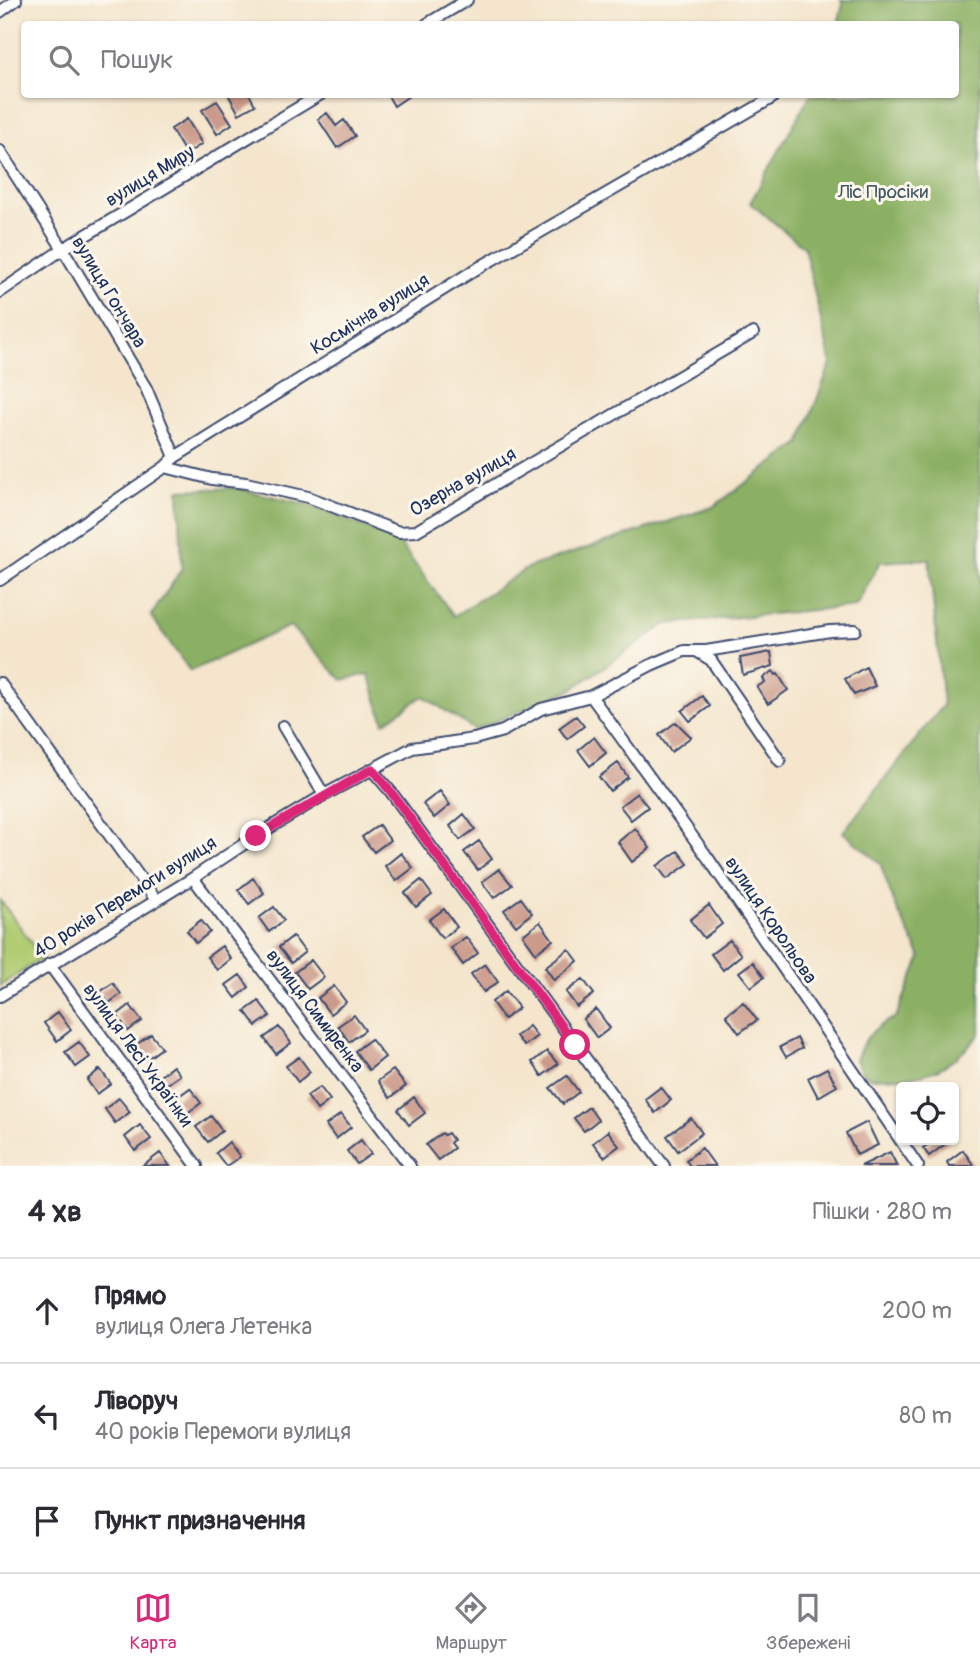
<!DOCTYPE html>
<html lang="uk">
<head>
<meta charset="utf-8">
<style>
	:root { --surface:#fff; --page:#f2f2f3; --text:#2b2b33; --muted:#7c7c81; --line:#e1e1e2; --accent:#db2777 }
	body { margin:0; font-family:Pangolin,sans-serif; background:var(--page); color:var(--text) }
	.controls { position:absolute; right:21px; bottom:21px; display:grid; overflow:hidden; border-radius:7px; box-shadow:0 2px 5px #0004 }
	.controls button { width:63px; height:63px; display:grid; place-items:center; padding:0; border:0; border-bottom:2px solid var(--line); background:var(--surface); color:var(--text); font:35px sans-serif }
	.stop { position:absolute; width:21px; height:21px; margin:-16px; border:5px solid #db2777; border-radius:50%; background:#fff }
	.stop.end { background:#db2777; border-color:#fff; box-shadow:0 2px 7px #0008 }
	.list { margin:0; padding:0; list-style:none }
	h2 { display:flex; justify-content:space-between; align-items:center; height:91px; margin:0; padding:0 28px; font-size:30px }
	h2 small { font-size:23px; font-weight:400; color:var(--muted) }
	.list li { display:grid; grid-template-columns:46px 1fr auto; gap:21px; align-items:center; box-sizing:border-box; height:105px; padding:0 28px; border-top:2px solid var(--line) }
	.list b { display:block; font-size:26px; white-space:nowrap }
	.list p { margin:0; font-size:23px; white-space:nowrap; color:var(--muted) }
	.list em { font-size:23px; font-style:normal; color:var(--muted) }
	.icon { flex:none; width:38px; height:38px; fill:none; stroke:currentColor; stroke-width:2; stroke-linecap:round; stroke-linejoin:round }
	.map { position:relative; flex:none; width:980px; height:1166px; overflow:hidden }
	.search { position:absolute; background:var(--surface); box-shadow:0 2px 5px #0004; left:21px; right:21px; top:21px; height:77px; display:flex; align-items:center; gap:18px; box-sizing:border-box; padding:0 24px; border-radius:7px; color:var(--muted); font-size:26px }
	.sheet { height:406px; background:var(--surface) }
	nav { display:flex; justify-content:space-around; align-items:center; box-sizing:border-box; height:98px; border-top:2px solid var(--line); background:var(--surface); font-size:19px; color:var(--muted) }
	nav a { display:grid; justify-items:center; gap:4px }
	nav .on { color:var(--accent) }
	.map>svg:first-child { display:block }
</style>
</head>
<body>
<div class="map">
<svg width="980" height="1166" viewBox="0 0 980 1166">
	<rect width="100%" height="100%" fill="#fbf7ec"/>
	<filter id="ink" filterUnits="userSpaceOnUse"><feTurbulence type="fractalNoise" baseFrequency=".0143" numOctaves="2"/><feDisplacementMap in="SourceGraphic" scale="14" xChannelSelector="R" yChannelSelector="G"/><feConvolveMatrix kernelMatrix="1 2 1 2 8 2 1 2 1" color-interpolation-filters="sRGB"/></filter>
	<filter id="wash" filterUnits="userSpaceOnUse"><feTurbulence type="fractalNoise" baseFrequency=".00686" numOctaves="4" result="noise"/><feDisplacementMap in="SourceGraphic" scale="28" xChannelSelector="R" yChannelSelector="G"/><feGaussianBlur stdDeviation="1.57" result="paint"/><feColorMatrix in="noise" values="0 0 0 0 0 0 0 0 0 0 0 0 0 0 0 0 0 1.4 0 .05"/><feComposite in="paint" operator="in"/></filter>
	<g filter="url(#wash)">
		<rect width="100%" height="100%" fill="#f4e5cc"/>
		<!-- green -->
		<path fill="#b1cc72" stroke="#667e68" stroke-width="2" d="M0,900l43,58 -43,28z"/>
		<!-- forest -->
		<path fill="#8cb064" stroke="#547061" stroke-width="2" d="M841,0h139v1034c-38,44 -56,43 -110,44l-9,-7 -5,-11c8,-23 17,-32 40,-43l25,-60 -26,-52 -15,-42 -37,-31 100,-127 -14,-146 -49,3 -24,44 -190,18 -94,65 -97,41 -52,-34 -39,27 -15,-49 -27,6 -52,-54 -100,45 -39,-55 31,-48 -3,-78 56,-2 75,17 87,35 57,76 75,-49 184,-60 87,-64 31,-80 -27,-116 -54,-44 60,-108 146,-1v-70h-118l5,-20z"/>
		<g id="blocks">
			<!-- building -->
			<path fill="#cb9a8a" d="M228,94h21l6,11 -16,9z
				M387,94h21l1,2 -15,10z
				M217,101l15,23 -15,10 -15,-24z
				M327,113l9,13 8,-6 11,16 -18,12 -19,-29z
				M187,119l15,25 -16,10 -15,-25z
				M771,652l2,14 -30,9 -3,-17z
				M866,667l9,19 -21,9 -9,-16z
				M773,671l3,4 2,-1 10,16 -20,14 -11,-17 8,-5 -2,-4z
				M702,696l8,10 -20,15 -8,-10z
				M576,716l8,10 -17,13 -8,-11z
				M676,722l15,15 -20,15 -12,-17z
				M594,737l12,16 -16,13 -12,-16z
				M618,763l10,14 -18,14 -11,-14z
				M440,791l10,14 -16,13 -11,-14z
				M637,793l11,14 -17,13 -11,-14z
				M464,814l11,15 -15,11 -10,-14z
				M379,825l11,15 -16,12 -12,-15z
				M635,828l15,20 -18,14 -14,-20z
				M479,841l13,18 -14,11 -14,-18z
				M678,851l10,13 -21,15 -10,-13z
				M401,853l12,15 -17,13 -11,-15z
				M499,869l13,16 -18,13 -12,-16z
				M253,878l11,15 -15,11 -11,-14z
				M421,880l11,15 -16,12 -11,-14z
				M521,898l11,15 -16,13 -12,-16z
				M709,905l13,19 -18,14 -14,-18z
				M274,907l10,13 -15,12 -10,-14z
				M444,909l13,18 -15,11 -13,-18z
				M201,920l9,12 -14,11 -9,-12z
				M540,922l13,18 -17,13 -13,-18z
				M293,936l12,16 -14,11 -12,-16z
				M466,937l12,16 -15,12 -12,-17z
				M730,940l11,15 -18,15 -12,-16z
				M222,946l9,13 -14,11 -10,-13z
				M569,949l9,12 -24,19 -9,-13z
				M311,960l13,17 -16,12 -13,-17z
				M753,962l11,15 -13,10 -12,-15z
				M485,964l13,18 -14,10 -13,-18z
				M240,975l9,12 -13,11 -10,-13z
				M583,979l11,15 -17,13 -11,-15z
				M113,983l8,11 -12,9 -9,-11z
				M334,986l12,16 -16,12 -12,-16z
				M506,991l13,17 -15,11 -12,-17z
				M259,1001l11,15 -14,10 -11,-15z
				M743,1002l14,18 -18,13 -13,-18z
				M130,1005l12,16 -14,10 -11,-16z
				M596,1009l14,19 -13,10 -14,-19z
				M58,1012l13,18 -14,11 -13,-18z
				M354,1015l11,15 -16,12 -11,-16z
				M529,1026l8,10 -13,10 -8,-10z
				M279,1027l12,16 -15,11 -12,-16z
				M151,1034l11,14 -15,11 -11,-14z
				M797,1038l5,10 -16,9 -6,-10z
				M371,1039l14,18 -16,13 -14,-19z
				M79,1042l11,15 -14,10 -11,-15z
				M547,1051l11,13 -16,12 -10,-14z
				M299,1057l11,15 -12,10 -12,-16z
				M173,1066l7,9 -14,10 -7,-8z
				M827,1068l10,18 -19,11 -10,-19z
				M100,1069l11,15 -14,10 -10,-14z
				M393,1070l13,16 -16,12 -12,-17z
				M567,1076l12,16 -16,12 -13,-16z
				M320,1087l10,13 -13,10 -10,-14z
				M661,1087l10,13 -16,13 -10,-14z
				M190,1088l11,15 -15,11 -11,-15z
				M414,1097l11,16 -16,12 -11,-15z
				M119,1098l11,14 -15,11 -10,-14z
				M589,1107l9,13 -14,11 -10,-13z
				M341,1114l10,13 -15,12 -10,-14z
				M211,1116l11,15 -14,11 -12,-15z
				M691,1118l11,15 -24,18 -11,-15z
				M867,1122l11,23 -21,10 -11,-22z
				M140,1125l11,14 -16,12 -10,-14z
				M608,1131l11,15 -15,11 -11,-14z
				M442,1133l2,2 4,-2 5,7 -3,3 4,5 -16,12 -12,-15z
				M361,1140l10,14 -14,10 -10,-13z
				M934,1140h13l1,2 -19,14 -6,-8z
				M229,1142l11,15 -14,9 -10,-13z
				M702,1148l13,18h-25l-4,-6z
				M963,1150l11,16h-25l-2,-4z
				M890,1152l7,14h-36z
				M160,1153l10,13h-27z"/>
		</g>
	</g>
	<g filter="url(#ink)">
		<use href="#blocks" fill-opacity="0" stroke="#3c4a6e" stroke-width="2"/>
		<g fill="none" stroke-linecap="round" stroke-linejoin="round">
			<defs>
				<path id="minor" d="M0,12l16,-12
					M427,24l40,-24
					M0,151l63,98 83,139 29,69
					M0,292l63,-43 258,-155
					M165,467l47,12 34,4 62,14 91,35 17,-1 337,-198
					M0,580l165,-113 10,-10 298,-186 299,-173
					M698,652l13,8 69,101
					M0,683l156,217
					M591,696l117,162 210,308
					M283,726l41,69
					M372,770l19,22 273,374
					M193,878l217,288
					M49,964l148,202
					M0,996l193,-118 63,-42 68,-41 88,-47 62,-9 29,-8 38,-22 50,-13 60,-31 33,-14h22l124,-20 25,-1"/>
			</defs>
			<!-- minor casing -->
			<use href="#minor" stroke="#3c4a6e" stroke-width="14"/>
			<!-- minor -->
			<use href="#minor" stroke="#fff" stroke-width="10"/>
		</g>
	</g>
	<g fill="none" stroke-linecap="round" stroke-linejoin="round" filter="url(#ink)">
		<!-- route -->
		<path stroke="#db2777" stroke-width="9" d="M256,836l116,-67 19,23 184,253"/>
	</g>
	<g text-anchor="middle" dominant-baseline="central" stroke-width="6" stroke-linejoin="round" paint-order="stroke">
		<!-- street labels -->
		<g font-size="19" fill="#1b2f5e" stroke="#fbf7ec">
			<text transform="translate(150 176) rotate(-31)">вулиця Миру</text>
			<text transform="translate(109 292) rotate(59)">вулиця Гончара</text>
			<text transform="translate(370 314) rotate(-32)">Космічна вулиця</text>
			<text transform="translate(463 482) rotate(-30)">Озерна вулиця</text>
			<text transform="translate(125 897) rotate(-32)">40 років Перемоги вулиця</text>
			<text transform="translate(771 920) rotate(56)">вулиця Корольова</text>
			<text transform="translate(315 1011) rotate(53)">вулиця Симиренка</text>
			<text transform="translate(138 1055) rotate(54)">вулиця Лесі Українки</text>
		</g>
		<!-- park labels -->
		<g font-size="19" fill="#405663" stroke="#fbf7ec">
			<text x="883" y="192">Ліс Просіки</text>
		</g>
	</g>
</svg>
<div class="controls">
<button><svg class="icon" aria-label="locate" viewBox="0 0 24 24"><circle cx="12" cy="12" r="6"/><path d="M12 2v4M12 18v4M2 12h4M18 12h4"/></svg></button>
</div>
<div class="stop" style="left:575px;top:1045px"></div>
<div class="stop end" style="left:256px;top:836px"></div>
<div class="search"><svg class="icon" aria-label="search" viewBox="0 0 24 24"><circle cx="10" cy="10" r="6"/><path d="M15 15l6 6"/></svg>Пошук</div>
</div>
<section class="sheet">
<h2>4 хв<small>Пішки · 280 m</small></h2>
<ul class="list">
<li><svg class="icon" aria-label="ahead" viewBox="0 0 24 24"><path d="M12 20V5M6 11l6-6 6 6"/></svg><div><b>Прямо</b><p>вулиця Олега Летенка</p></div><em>200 m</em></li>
<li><svg class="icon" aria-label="left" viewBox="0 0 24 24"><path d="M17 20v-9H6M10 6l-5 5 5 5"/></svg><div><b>Ліворуч</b><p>40 років Перемоги вулиця</p></div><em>80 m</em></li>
<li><svg class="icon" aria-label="arrive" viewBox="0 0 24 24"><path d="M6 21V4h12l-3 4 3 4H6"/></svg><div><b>Пункт призначення</b></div></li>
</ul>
</section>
<nav>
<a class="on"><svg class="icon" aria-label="map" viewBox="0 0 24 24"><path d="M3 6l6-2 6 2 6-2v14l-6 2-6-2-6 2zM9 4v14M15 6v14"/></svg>Карта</a>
<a><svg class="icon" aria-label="directions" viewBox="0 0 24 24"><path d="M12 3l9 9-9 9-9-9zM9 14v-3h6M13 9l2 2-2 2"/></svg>Маршрут</a>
<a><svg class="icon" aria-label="saved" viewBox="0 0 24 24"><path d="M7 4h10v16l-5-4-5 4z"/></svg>Збережені</a>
</nav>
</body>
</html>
